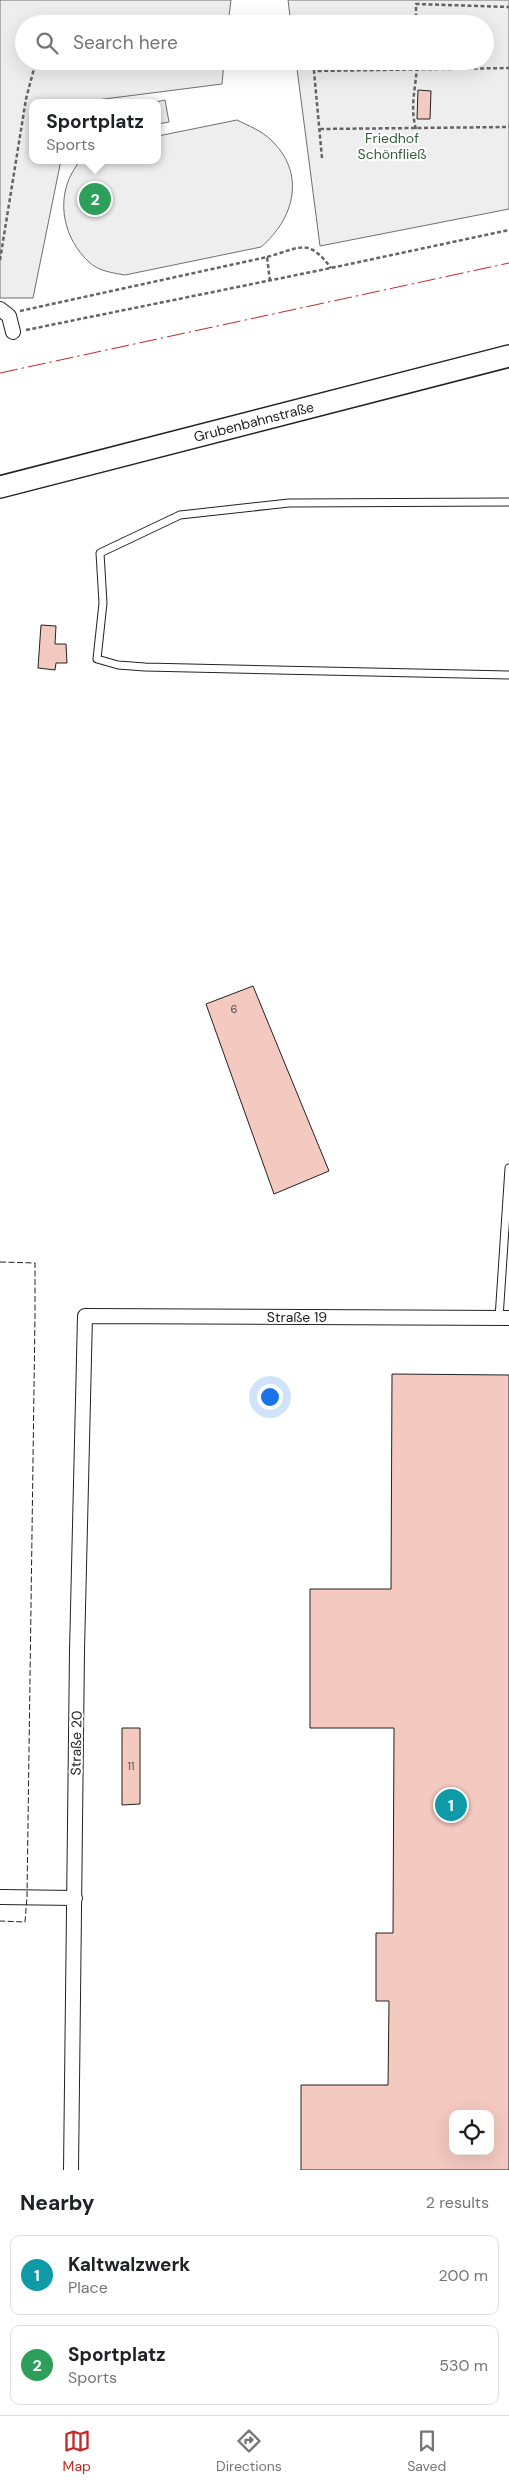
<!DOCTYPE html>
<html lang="en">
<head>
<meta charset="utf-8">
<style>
	:root { --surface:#fff; --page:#f2f2f2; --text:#202124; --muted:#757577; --line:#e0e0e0; --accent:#c62828 }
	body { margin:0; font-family:"DM Sans",sans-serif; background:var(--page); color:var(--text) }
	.controls { position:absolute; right:15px; bottom:15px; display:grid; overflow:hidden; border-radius:10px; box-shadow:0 5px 20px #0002 }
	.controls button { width:45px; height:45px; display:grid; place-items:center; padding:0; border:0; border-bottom:1px solid var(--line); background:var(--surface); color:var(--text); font:25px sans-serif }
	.you { position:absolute; left:269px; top:1396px; width:18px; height:18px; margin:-12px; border:4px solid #fff; border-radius:50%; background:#1a73e8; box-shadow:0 0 0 8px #1a73e833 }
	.badge { display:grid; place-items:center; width:32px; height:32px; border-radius:50%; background:var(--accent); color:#fff; font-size:16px; font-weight:700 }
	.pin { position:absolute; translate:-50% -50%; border:2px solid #fff; box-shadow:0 1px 5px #0006 }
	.popup { position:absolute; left:29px; top:99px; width:132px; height:65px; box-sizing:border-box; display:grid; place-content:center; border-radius:10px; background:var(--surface); filter:drop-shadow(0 1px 4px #0005); font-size:16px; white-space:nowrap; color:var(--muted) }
	.popup b { font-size:19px; color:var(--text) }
	.popup::after { content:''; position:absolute; left:50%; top:100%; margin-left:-10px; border:10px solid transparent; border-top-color:var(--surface) }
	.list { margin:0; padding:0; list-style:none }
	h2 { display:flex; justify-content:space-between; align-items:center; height:65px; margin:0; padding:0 20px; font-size:21px }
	h2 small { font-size:16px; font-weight:400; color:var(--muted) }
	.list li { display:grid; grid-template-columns:32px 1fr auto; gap:15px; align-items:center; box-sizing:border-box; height:80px; margin:0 10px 10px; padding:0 10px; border:1px solid var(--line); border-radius:10px }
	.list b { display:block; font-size:19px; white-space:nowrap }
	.list p { margin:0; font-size:16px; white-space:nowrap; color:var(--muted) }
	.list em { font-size:16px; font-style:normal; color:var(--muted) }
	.icon { flex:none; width:28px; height:28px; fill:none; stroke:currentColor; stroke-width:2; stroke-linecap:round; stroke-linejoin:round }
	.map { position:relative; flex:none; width:509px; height:2170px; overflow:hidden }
	.search { position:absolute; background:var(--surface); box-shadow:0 5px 20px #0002; left:15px; right:15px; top:15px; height:55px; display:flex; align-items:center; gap:12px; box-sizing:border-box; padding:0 18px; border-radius:28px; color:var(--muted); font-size:19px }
	.sheet { height:245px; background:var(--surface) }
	nav { display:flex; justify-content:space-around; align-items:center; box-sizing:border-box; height:70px; border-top:1px solid var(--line); background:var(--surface); font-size:14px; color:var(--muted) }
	nav a { display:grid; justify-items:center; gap:2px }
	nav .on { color:var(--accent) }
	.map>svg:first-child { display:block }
</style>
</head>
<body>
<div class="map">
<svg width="509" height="2170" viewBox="0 0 509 2170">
	<rect width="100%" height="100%" fill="#fff"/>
	<!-- green -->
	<path fill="#eee" stroke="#6f6f6f" d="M0,0h231l-3,24h-204v37h200l-2,23 -149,19h-41v57h29l-28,138h-33z
		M288,0h221v209l-189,37 -24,-185h189v-37h-194z
		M165,100l4,22 -11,2v-21h-7z
		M237,120c12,6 25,11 34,20 35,33 24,78 -10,107l-136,28c-12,-2 -27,-4 -36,-13 -25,-23 -33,-60 -17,-89 3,-5 5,-9 9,-13h77v-24z"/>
	<!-- building -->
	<path fill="#f3c9c0" stroke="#222" fill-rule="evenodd" d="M418,90l13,1 -1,28h-13z
		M41,625l15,1 -1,18h11l1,19h-11l-1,7 -17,-2z
		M253,986l76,185 -55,23 -68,-190z
		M392,1374l117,1v795h-208v-85h87l1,-84h-13v-68h17l1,-205h-84v-139h81zM453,2114h37v37h-37z
		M122,1728h18v76l-18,1z"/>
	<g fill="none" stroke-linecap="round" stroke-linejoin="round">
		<defs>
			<path id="service" d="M509,502l-220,1 -109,12 -80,38 3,50 -6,56 21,6 27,2 364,8
				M499,1318l10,-150"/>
			<path id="minor" d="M0,309l9,7 4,16
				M0,1897l75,1
				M71,2170l6,-519 8,-335 424,2"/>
			<g id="primary">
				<path id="s1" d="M0,487l509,-131"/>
			</g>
		</defs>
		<!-- service casing -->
		<use href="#service" stroke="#222" stroke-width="9"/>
		<!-- minor casing -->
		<use href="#minor" stroke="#222" stroke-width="16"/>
		<!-- primary casing -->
		<use href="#primary" stroke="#222" stroke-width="24"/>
		<!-- path -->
		<path stroke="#646464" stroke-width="2.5" stroke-dasharray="4 2.5" stroke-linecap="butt" d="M416,24v-20l93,3
			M320,129l189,-2
			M416,129c-7,-24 1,-44 1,-68
			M322,158l-8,-87 195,-3
			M267,257c33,-9 41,-20 64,11
			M0,260l26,-161 10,-38
			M20,311l247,-54 3,24
			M26,330l305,-62 178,-38"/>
		<!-- service -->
		<use href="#service" stroke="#fff" stroke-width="7"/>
		<!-- minor -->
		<use href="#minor" stroke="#fff" stroke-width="14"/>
		<!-- primary -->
		<use href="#primary" stroke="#fff" stroke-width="21"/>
		<!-- fence -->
		<path stroke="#222" stroke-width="1" stroke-dasharray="6 2.5" stroke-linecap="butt" d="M0,1262l35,1v52l-8,582 -2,25 -25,-1"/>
		<!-- power -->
		<path stroke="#c62828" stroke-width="1" stroke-dasharray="18 4 2.5 4" stroke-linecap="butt" d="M0,373l509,-110"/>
	</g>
	<g text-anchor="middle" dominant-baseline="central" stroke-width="4" stroke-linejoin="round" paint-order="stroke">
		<!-- number labels -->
		<g font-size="11" fill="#564c4a">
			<text x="234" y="1009">6</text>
			<text x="131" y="1766">11</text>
		</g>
		<!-- park labels -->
		<g font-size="14" fill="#2f5e38" stroke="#fff">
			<text x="392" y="138">Friedhof<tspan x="392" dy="16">Schönfließ</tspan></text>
		</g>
		<!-- street labels -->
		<g font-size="14" fill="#222" stroke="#fff">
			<text stroke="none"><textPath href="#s1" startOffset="262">Grubenbahnstraße</textPath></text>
			<text x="297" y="1317">Straße 19</text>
			<text transform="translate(76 1743) rotate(-89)">Straße 20</text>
		</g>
	</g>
</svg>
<div class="controls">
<button><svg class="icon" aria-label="locate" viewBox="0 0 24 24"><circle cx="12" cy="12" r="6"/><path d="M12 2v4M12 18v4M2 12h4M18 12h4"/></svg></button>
</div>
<div class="you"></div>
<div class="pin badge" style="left:451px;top:1805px;background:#0f9aa8">1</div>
<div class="pin badge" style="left:95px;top:199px;background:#2e9e5b">2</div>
<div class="popup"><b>Sportplatz</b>Sports</div>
<div class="search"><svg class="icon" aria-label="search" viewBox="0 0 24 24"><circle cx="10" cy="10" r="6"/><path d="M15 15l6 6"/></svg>Search here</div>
</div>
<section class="sheet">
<h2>Nearby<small>2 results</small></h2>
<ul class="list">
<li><span class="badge" style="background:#0f9aa8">1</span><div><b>Kaltwalzwerk</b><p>Place</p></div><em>200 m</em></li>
<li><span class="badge" style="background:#2e9e5b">2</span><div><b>Sportplatz</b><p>Sports</p></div><em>530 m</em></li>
</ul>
</section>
<nav>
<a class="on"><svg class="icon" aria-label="map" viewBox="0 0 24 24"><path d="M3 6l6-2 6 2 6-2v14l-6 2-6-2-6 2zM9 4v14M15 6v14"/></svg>Map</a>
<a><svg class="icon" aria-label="directions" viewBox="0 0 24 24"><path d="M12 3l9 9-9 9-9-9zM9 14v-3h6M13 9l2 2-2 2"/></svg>Directions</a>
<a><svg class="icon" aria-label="saved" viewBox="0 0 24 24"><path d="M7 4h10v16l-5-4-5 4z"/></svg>Saved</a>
</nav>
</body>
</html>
